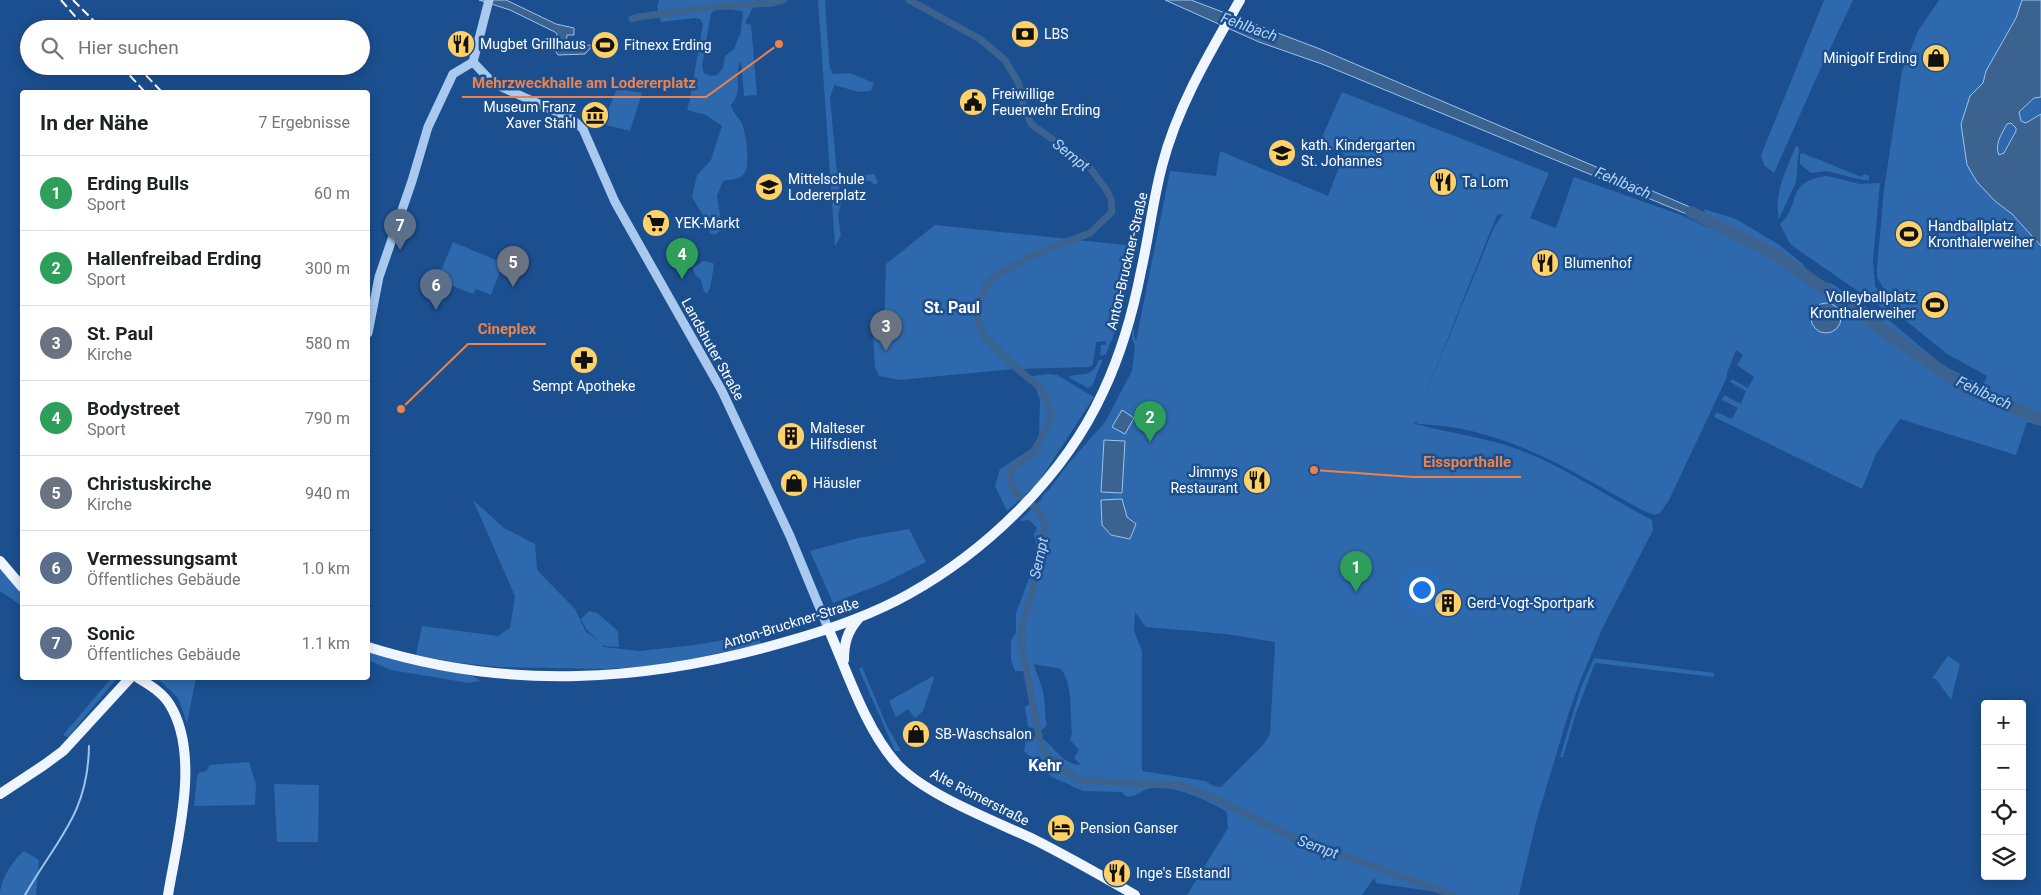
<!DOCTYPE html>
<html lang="de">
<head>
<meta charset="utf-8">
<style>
	:root { --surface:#fff; --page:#f6f6f6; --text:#202124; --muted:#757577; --line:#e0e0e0; --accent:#d93025 }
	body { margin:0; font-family:Roboto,sans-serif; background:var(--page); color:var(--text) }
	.controls { position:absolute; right:15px; bottom:15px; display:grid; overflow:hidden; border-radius:5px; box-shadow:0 2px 12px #0003 }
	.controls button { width:45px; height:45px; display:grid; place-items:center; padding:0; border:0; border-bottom:1px solid var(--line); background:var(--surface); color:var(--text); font:25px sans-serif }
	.you { position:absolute; left:1421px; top:589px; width:18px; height:18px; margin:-12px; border:4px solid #fff; border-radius:50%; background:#1a73e8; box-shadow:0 0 0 8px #1a73e833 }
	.badge { display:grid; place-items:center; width:32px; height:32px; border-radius:50%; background:var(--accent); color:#fff; font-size:16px; font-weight:700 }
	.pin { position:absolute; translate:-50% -41px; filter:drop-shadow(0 1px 2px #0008) }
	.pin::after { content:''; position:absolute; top:26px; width:18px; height:15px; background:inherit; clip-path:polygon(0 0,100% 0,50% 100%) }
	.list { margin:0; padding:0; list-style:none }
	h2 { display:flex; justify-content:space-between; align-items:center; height:65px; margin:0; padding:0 20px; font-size:21px }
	h2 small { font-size:16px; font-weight:400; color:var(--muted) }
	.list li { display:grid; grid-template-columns:32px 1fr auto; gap:15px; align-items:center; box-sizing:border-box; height:75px; padding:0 20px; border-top:1px solid var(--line) }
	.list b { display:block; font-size:19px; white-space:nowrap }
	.list p { margin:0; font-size:16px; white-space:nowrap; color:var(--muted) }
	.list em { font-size:16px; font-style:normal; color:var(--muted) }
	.icon { flex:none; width:28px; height:28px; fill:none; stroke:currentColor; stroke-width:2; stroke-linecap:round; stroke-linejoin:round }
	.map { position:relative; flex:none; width:2041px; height:895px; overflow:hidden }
	.search { position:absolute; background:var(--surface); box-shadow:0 2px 12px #0003; left:20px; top:20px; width:350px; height:55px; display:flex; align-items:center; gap:12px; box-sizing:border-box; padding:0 18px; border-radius:28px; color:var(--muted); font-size:19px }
	.panel { position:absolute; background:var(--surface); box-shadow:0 2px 12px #0003; left:20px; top:90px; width:350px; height:590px; border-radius:5px }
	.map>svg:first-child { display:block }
</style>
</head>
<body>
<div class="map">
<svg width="2041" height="895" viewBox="0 0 2041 895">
	<rect width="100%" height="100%" fill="#1b4f8f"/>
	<!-- green -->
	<path fill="#2e69ad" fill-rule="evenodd" d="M659,0h106l-9,1 -11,22 6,2 6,70 -13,1 -3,-35c-9,14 4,27 -10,44 2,8 6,10 10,17 5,8 10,44 3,52 -5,6 -13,5 -21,7l-6,15 4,24 5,7 -10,7h-6l-1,-8 -17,-29 5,-22 14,-15 11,-34 -16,-11 -19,-5 3,-11 13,-75 -3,-5 -5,-1 -34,4 -4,-16zM719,8l23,3 1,3 -3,23 -1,-1 -5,13 -9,7 -2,12 -6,7 -6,1 -7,-3 -2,-7 9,-53z
		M818,0h7l4,60 1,8 3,6 17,-1 24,10 -3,8 -12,1 -25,-7 -4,13 7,75 3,4 34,-3 4,8 -3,3 -5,-4 -30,2 -1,7 2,14 -3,11 3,21 -6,10z
		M1824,0h29l-39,83 -40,90 -10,-8 -3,-10z
		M1939,0h83l-6,18 -30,53 -3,12 -13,13 -9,28 34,77 17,13 29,32v180l-14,-4 -11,33 -116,-36 -24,35 -14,35 -148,-72 2,-5 16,7 6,-11 -16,-8 2,-5 17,9 5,-13 -16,-9 2,-3 16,9 6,-11 -17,-12 6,-10 -7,-5 -9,23v4l-58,123 -9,13 -5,2 -11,-4c-74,-40 -138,-84 -226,-87l-4,-3 1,3c35,9 70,13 105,26 46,18 88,47 132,70l1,10 -51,99 -21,50 -13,36 -32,107 -17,73h-61l-77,-11 -5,-1 -2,-5 -12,17h-175l41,-67 -1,-16c-20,-12 -53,-27 -76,-24 -10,2 -16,11 -26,8l-3,-4 -39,-1 -31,-14 -28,-26 2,-13c20,-8 29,18 43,24 3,2 8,2 12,3l-7,-7 5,-8 -9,-10 2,-7c-2,-20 1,-48 -11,-64l-27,-5c2,9 6,16 8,24 4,12 2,25 5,37l-5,5 -14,-3 -3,-20 10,-7 -7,-29h-13l-4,-12v-18l5,-9v-19l17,-45 3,-23 -2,-11 3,-6 -8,-8 -10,1 22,-21 3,-6 5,-4 19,-26 37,-42 27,-51 3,-26c-4,-6 -4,-10 -1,-17v8l2,5 34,-170 46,5 4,-25 108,45 16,-42 -25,-10 23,-52 207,81 -19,45 26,10 18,-51 107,38 30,14 -4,-6 -3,-14 32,10 42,25 25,20 4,8 13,10 11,1 33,23 20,10 57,48 42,22 4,-10 -40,-22 -59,-48 1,-8 -12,-21v-10l7,-77 18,-119 16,-40zM1503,214l-9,13 -75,183 78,-195zM1135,612l11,15 80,7 49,8 -5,92 -7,11 -42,42 -7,-1 -9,-5 -63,-10v-120l-8,-20z
		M617,89l25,4 -12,38 -28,-7z
		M2041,97v17l-15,9 -5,-2 -2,-9 15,-14z
		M2011,123l3,2 2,6 -12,22 -5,2c-5,-10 3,-22 8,-31z
		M1796,146l3,1 -3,35 -17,37c-6,-25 8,-51 17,-73z
		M1802,153l60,24 2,-3 5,2v4h-6l-37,-9 -15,2 -11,-9v-9z
		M1827,176l33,8 20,-1 -7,78 2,25 12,19 1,7 -94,-65 -5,-5 -9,-18c23,-20 3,-42 47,-48z
		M935,225l200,21 -7,44 -4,1 -6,33 -12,30 -6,2 1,-11h5v-4l-10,1 -3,22 -3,3 -76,2 -114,11 -21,-4 -4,-9 -2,-33h11l2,-70z
		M453,242l50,21 -12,32 -15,-6 -3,5 -36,-14z
		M703,261l10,2 1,3 -4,22 -3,6 -3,-3 -4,-13 -3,-1 -4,-7 1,-3z
		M1103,359l-11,27 -4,2 -20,-11c17,-6 22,3 31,-17z
		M1048,374l9,1 37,22 -56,86 -31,28 -12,-25 5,-17 30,-19 9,-14 1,-36 -5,-14 -9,-9z
		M473,500l31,28 31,16 2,26 38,39 11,23 15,10 3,5 35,4 56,-6 63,-11 3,10 -98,21 -58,4 -106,-2 -39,-4 -44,-8 6,-29 76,10 12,-8 5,-32z
		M909,529l17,33 -40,20 -53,21 -23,-52 48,-13z
		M0,568l22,27v11l-22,-15z
		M589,611l8,2 21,18 1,16 -14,-1 -18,-16 -6,-11z
		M368,652l44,12 61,12 7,5 -11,2 -78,-13 -23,-10z
		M1948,656l12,8 -9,36 -15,-21 -4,-1z
		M1594,658l120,15v4l-119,-14 -19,50 -13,44h-3l20,-67z
		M862,667l25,59 14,25h-6l-36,-82z
		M933,676l1,2 -11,33 -8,7 -7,-9 -12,8 -7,-16z
		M111,678h6l-48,58 -2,1 -4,-2 46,-54z
		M157,678h39l-9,45 -9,-25z
		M249,762l7,23 -1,20 -61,1 3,-29 2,-4 8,-2 2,-6z
		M274,784l45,1 -1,57h-41z
		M24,851l15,9 -3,35h-36c0,-15 13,-35 24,-44z"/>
	<!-- water -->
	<path fill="#3c6290" stroke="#9cc4f0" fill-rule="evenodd" d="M479,0h27l50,24 18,4v7h-7l-1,11 27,-1 -8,9 -27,1 -2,-3 1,-18 -2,-2 -45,-22z
		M1165,0h26l129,49 384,164 2,9 -384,-158 -63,-22z
		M2022,0h19v97l-7,1 -15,14 2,9 5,2 15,-9v132l-29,-32 -17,-13 -18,-19 -10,-17 -6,-41 9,-28 13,-13 3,-12 30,-53zM2011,123l5,5v3l-12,22 -5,2c-5,-10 3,-22 8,-31z
		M1811 318a15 15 0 1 1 30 0a15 15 0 1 1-30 0Z
		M1122,410l12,8 -9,16 -13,-7z
		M1104,440l21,1 -3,52 -21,-1z
		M1122,499l5,18 9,7 -6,15 -19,-4 -9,-10 -1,-25z"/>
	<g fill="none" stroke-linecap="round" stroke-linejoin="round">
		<!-- stream -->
		<path stroke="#9cc4f0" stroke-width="2" d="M25,895c31,-55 63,-80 64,-149"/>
		<!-- canal -->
		<path stroke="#3c6290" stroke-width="7" d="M909,0l71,39 25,21 14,24 4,21 8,19 56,40 19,25 5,10 1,13 -22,21 -55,21 -37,20 -12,11 -9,27 4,21 33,33 29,24 9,27 -19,37 -21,13c-9,33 22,28 31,52 7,20 -15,86 -21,110l-1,12 19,101 4,8 24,23 11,7 105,6 29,12 80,40 160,57
			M632,19l6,-2 74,-10 61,-4 10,-3"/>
		<!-- river -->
		<path stroke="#3c6290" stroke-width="12" d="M1691,212l85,43 190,133 75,31"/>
		<!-- minor -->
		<path stroke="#a9c9ee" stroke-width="9" d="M473,62l20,21 79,36 11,10 32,73 107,189 68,145 38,92
			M473,62l16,-62
			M368,333l11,-56 33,-96 16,-54 25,-53 20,-12"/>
		<!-- major -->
		<path stroke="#f0f6ff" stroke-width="10" d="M0,561l22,26
			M828,628c19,43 37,100 68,135 29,32 99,58 139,77 34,17 67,36 100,55
			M368,647c140,44 278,35 417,-5 43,-12 85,-26 124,-48 79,-44 156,-119 194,-202 18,-38 30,-80 38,-121 8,-35 12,-71 21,-105 15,-59 48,-114 78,-166
			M844,660c0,-17 3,-28 15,-42
			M138,678c12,7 25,15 32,27 31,51 7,135 -2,190
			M0,794l44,-29 19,-14 67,-73"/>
		<!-- rail -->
		<path stroke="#fff" stroke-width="2" stroke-dasharray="9 4" stroke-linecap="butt" d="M61,0l25,29
			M73,0l29,29
			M121,66l24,26
			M137,66l25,26"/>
	</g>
	<!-- icons -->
	<defs>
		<symbol id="bank-disc" viewBox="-11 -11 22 22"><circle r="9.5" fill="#ffd166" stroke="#1b4f8f"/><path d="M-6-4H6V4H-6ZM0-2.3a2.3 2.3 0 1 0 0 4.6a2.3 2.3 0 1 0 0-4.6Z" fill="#111"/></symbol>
		<symbol id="restaurant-disc" viewBox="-11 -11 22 22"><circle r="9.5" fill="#ffd166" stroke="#1b4f8f"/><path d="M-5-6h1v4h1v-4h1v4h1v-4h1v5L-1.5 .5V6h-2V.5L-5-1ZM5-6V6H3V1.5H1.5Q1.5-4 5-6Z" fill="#111"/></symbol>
		<symbol id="stadium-disc" viewBox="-11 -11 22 22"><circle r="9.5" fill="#ffd166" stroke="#1b4f8f"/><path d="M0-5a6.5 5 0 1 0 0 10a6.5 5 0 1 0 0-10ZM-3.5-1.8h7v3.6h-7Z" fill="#111"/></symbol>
		<symbol id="shop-disc" viewBox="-11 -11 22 22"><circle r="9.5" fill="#ffd166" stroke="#1b4f8f"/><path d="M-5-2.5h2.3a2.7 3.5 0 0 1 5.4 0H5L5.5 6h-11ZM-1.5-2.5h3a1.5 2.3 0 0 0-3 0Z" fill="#111"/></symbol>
		<symbol id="civic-disc" viewBox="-11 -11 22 22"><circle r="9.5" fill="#ffd166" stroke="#1b4f8f"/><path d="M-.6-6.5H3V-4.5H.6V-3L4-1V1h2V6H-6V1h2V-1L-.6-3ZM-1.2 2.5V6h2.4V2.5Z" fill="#111"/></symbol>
		<symbol id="museum-disc" viewBox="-11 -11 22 22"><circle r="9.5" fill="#ffd166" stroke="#1b4f8f"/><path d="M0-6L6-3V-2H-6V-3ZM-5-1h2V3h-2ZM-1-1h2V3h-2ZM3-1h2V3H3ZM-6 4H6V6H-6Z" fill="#111"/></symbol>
		<symbol id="school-disc" viewBox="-11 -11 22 22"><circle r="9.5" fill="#ffd166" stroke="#1b4f8f"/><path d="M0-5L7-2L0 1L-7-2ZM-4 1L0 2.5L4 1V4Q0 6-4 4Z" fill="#111"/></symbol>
		<symbol id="supermarket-disc" viewBox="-11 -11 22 22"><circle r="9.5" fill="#ffd166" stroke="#1b4f8f"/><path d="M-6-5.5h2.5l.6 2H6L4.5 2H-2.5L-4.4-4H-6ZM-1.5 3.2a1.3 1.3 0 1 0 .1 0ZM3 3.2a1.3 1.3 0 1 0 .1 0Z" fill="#111"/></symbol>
		<symbol id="pharmacy-disc" viewBox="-11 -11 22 22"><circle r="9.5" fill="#ffd166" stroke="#1b4f8f"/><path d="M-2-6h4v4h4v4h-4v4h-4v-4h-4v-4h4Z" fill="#111"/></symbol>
		<symbol id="building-disc" viewBox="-11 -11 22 22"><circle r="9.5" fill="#ffd166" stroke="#1b4f8f"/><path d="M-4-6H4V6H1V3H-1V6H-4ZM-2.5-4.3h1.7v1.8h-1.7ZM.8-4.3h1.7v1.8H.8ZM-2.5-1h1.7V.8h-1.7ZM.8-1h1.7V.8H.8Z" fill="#111"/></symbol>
		<symbol id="hotel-disc" viewBox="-11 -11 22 22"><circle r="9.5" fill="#ffd166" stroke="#1b4f8f"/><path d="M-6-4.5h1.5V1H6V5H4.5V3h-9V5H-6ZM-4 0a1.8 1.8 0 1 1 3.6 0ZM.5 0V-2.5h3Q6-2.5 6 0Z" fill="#111"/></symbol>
	</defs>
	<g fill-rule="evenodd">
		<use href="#bank-disc" x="1009" y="18" width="32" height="32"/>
		<use href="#restaurant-disc" x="445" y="28" width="32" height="32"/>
		<use href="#stadium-disc" x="589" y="29" width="32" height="32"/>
		<use href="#shop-disc" x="1920" y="42" width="32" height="32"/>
		<use href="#civic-disc" x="957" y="86" width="32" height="32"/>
		<use href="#museum-disc" x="579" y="99" width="32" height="32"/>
		<use href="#school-disc" x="1266" y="137" width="32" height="32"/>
		<use href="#restaurant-disc" x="1427" y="166" width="32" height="32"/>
		<use href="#school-disc" x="753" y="171" width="32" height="32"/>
		<use href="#supermarket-disc" x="640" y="207" width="32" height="32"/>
		<use href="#stadium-disc" x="1893" y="218" width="32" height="32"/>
		<use href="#restaurant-disc" x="1529" y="247" width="32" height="32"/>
		<use href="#stadium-disc" x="1919" y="289" width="32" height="32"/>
		<use href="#pharmacy-disc" x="568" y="344" width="32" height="32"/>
		<use href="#building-disc" x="775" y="420" width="32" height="32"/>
		<use href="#restaurant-disc" x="1241" y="464" width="32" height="32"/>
		<use href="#shop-disc" x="778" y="467" width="32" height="32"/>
		<use href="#building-disc" x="1432" y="587" width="32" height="32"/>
		<use href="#shop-disc" x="900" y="718" width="32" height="32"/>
		<use href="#hotel-disc" x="1045" y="812" width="32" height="32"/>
		<use href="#restaurant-disc" x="1101" y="857" width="32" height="32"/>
	</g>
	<g text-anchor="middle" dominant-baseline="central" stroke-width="5" stroke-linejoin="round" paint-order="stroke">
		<!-- poi labels -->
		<g font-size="14" fill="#fff" stroke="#1b4f8f" text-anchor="start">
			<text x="1044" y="34">LBS</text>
			<text x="480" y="44">Mugbet Grillhaus</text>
			<text x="624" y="45">Fitnexx Erding</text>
			<text x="1917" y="58" text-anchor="end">Minigolf Erding</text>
			<text x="992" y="94">Freiwillige<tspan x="992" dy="16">Feuerwehr Erding</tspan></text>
			<text x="576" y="107" text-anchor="end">Museum Franz<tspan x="576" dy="16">Xaver Stahl</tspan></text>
			<text x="1301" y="145">kath. Kindergarten<tspan x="1301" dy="16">St. Johannes</tspan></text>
			<text x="788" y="179">Mittelschule<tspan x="788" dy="16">Lodererplatz</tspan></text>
			<text x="1462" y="182">Ta Lom</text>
			<text x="675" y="223">YEK-Markt</text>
			<text x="1928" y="226">Handballplatz<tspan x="1928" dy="16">Kronthalerweiher</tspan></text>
			<text x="1564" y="263">Blumenhof</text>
			<text x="1916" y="297" text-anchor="end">Volleyballplatz<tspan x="1916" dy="16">Kronthalerweiher</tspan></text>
			<text x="584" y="386" text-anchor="middle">Sempt Apotheke</text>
			<text x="810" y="428">Malteser<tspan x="810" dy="16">Hilfsdienst</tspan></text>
			<text x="1238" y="472" text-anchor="end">Jimmys<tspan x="1238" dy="16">Restaurant</tspan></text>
			<text x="813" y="483">Häusler</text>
			<text x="1467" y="603">Gerd-Vogt-Sportpark</text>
			<text x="935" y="734">SB-Waschsalon</text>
			<text x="1080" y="828">Pension Ganser</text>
			<text x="1136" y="873">Inge's Eßstandl</text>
		</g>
		<!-- street labels -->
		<g font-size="14" fill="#fff" stroke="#1b4f8f">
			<text transform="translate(1127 261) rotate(-77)">Anton-Bruckner-Straße</text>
			<text transform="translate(713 349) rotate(61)">Landshuter Straße</text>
			<text transform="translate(791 623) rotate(-17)">Anton-Bruckner-Straße</text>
			<text transform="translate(980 797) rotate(27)">Alte Römerstraße</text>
		</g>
		<!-- water labels -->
		<g font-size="15" font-style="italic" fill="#b5d3f5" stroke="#1b4f8f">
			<text transform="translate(1249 27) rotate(20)">Fehlbach</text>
			<text transform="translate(1071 155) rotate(39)">Sempt</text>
			<text transform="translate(1623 183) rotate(23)">Fehlbach</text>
			<text transform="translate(1984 393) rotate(25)">Fehlbach</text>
			<text transform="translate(1039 558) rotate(-78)">Sempt</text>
			<text transform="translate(1318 847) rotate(20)">Sempt</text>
		</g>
		<!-- quarter labels -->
		<g font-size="16" font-weight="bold" fill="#fff" stroke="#1b4f8f">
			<text x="952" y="307">St. Paul</text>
			<text x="1045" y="765">Kehr</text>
		</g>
	</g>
	<!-- callouts -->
	<path fill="none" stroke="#ee8249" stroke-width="2" d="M779 44L706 97H462M401 409L468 344H546M1314 470L1413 477H1521"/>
	<g fill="#ee8249" stroke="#1b4f8f" stroke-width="2">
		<circle cx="779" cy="44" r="5"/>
		<circle cx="401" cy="409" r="5"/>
		<circle cx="1314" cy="470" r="5"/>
	</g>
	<g font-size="15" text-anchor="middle" font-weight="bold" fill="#ee8249" stroke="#1b4f8f" stroke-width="5" stroke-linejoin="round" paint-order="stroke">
		<text x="584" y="88">Mehrzweckhalle am Lodererplatz</text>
		<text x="507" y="334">Cineplex</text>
		<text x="1467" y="467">Eissporthalle</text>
	</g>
</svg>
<div class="controls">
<button>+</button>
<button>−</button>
<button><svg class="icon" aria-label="locate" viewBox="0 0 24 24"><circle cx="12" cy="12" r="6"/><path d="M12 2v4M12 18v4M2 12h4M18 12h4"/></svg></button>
<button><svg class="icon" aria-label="layers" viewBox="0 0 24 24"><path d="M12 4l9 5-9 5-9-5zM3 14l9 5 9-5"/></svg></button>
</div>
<div class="you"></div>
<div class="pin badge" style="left:1356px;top:592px;background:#2e9e5b">1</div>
<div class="pin badge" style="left:1150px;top:442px;background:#2e9e5b">2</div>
<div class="pin badge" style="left:886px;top:351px;background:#6b7280">3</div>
<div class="pin badge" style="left:682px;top:279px;background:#2e9e5b">4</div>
<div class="pin badge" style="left:513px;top:287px;background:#6b7280">5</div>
<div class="pin badge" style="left:436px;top:310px;background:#5c6f8a">6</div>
<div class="pin badge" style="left:400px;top:250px;background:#5c6f8a">7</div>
<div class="search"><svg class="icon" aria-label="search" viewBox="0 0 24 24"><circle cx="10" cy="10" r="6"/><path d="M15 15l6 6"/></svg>Hier suchen</div>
<section class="panel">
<h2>In der Nähe<small>7 Ergebnisse</small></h2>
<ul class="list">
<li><span class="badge" style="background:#2e9e5b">1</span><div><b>Erding Bulls</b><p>Sport</p></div><em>60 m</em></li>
<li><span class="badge" style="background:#2e9e5b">2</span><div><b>Hallenfreibad Erding</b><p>Sport</p></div><em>300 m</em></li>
<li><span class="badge" style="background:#6b7280">3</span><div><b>St. Paul</b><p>Kirche</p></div><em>580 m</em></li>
<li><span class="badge" style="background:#2e9e5b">4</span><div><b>Bodystreet</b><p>Sport</p></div><em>790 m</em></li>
<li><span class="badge" style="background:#6b7280">5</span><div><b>Christuskirche</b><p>Kirche</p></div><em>940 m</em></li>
<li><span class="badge" style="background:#5c6f8a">6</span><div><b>Vermessungsamt</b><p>Öffentliches Gebäude</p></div><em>1.0 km</em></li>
<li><span class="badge" style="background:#5c6f8a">7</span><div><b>Sonic</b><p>Öffentliches Gebäude</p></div><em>1.1 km</em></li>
</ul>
</section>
</div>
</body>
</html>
